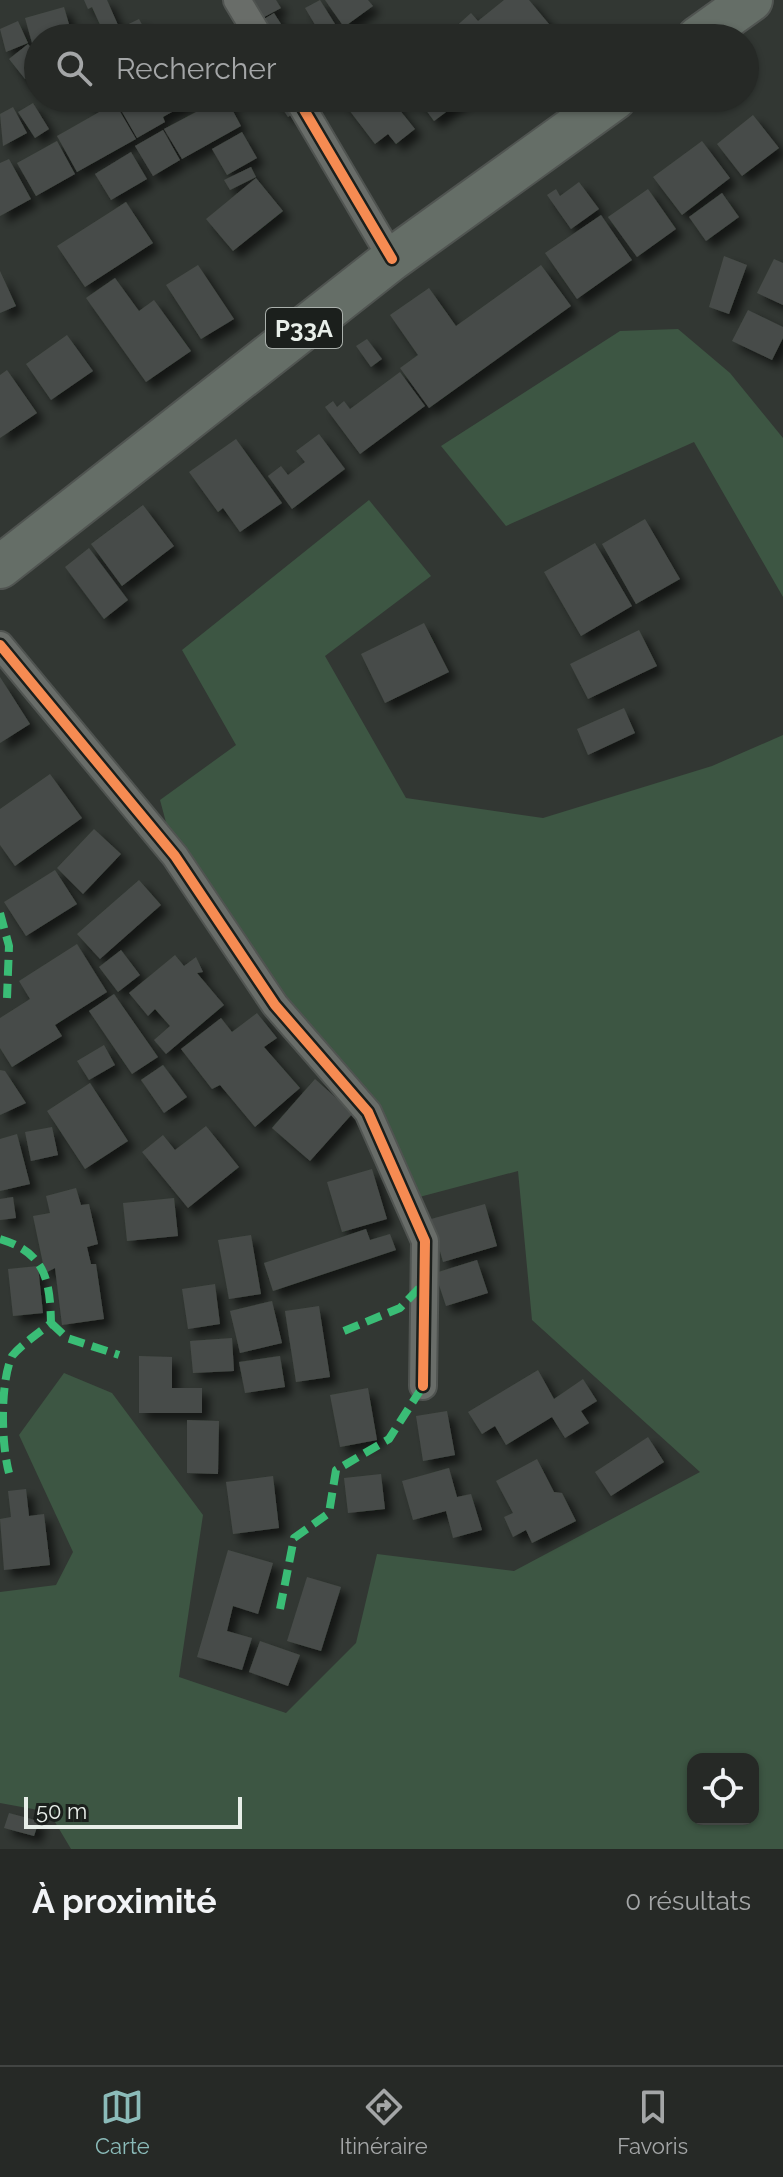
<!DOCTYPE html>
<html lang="fr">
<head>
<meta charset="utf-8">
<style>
	:root { --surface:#262926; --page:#323532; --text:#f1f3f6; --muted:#a4a6a7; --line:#424543; --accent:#8bbbb9 }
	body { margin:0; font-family:Raleway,sans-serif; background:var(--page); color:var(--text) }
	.controls { position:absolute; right:24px; bottom:24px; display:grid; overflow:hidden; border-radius:16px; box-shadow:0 2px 6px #0004 }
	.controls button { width:72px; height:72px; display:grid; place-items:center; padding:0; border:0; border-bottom:2px solid var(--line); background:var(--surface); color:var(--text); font:40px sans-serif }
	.scale { position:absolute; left:24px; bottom:20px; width:218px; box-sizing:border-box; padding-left:8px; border:4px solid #e8eee9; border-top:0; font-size:22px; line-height:28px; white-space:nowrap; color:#e8eee9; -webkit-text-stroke:6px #1b1f1c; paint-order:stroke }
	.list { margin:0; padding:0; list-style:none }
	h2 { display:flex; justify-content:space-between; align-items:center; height:104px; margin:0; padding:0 32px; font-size:34px }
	h2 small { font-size:26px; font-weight:400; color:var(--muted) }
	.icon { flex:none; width:44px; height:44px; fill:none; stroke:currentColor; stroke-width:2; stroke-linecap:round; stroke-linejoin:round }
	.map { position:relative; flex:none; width:783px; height:1849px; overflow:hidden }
	.search { position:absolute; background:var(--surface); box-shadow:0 2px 6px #0004; left:24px; right:24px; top:24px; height:88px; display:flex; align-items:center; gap:20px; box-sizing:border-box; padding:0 28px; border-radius:44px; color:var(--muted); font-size:30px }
	.sheet { height:216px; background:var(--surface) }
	nav { display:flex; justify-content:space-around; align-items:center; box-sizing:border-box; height:112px; border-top:2px solid var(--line); background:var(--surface); font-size:22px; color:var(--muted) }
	nav a { display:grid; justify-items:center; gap:4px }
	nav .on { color:var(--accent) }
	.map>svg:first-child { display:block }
</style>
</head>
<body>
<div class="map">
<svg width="783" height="1849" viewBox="0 0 783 1849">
	<defs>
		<filter id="shadow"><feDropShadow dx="7" dy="7" stdDeviation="4" flood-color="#0009"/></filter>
	</defs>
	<rect width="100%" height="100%" fill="#323733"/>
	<!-- green -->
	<path fill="#3d5643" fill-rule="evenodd" d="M678,329l52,44 53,65v159l-89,-155 -188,84 -65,-80 179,-115z
		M369,500l62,76 -106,80 81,142 137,20 169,-52 71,-31v1114h-712l-22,-37 -49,-9v-211l56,-7 17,-33 -54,-117 45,-62 48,20 91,122 -24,162 107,36 70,-70 21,-89 137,17 186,-99 -168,-152 -14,-149 -110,29 -40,-88 -193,-256 -15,-56 76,-55 -54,-95zM693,1759h60v60h-60z"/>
	<!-- building -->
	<path fill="#474c48" filter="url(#shadow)" d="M84,0h23l11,25 -16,7 2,6h-17l15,-9 -10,-22 -4,2z
		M226,0h50l5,8 -39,21z
		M320,0l20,32 -10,6h-7l-18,-30z
		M325,0h43l5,6 -29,21z
		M504,0h25l30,36 -101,2 -6,-8 19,-17 7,8z
		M64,7l9,31h-35v10l-4,2 -9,-32z
		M274,13l16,25h-54l-1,-2 5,-3 3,5 4,-2 -3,-5z
		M139,19l10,19h-41l-2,-3z
		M18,21l10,22 -22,9 -6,-23z
		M168,28l6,10h-24z
		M28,44l10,12v13l-13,10 -16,-20z
		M87,98h29l-22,12z
		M126,98h71l-34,19 2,5 -28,16 -20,-35z
		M206,98h20l15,28 -59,33 -18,-30 34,-18 -4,-6z
		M275,98h42l-29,19z
		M348,98h42l25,31 -19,15 -8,-10 -13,10 -32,-42z
		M417,98h48l-31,23z
		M33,103l16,26 -14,9 -17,-26z
		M115,103l21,36 -59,33 -20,-36z
		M13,107l14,26 -24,13 -3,-32z
		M753,115l26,33 -37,28 -25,-32z
		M163,130l17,30 -27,16 -18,-30z
		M242,132l15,26 -30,17 -15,-26z
		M57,141l18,33 -39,22 -19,-33z
		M702,141l28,37 -48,37 -29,-38z
		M131,152l16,27 -36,21 -16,-26z
		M9,159l22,40 -31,17v-53z
		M251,167l5,10 -26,13 -6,-10z
		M256,178l27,33 -50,40 -27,-32z
		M579,182l20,27 -28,20 -24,-34 9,-6 4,7z
		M648,189l28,40 -39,28 -29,-40z
		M722,193l17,24 -33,24 -17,-24z
		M126,202l27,41 -68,44 -28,-41z
		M601,215l31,45 -55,39 -32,-46z
		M724,256l23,9 -18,49 -20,-7z
		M774,259l9,4v42l-26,-12z
		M198,265l36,54 -33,20 -35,-54z
		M541,265l30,41 -142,102 -29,-40 18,-13 -28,-40 39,-27 27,38z
		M0,271l16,35 -16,7z
		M115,278l24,33 15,-11 37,51 -45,31 -60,-84z
		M748,310l35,17v11l-11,22 -40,-19z
		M67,335l26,36 -42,29 -25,-36z
		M367,339l15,20 -11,8 -15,-21z
		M7,370l30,43 -37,25v-63z
		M400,372l25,34 -65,48 -35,-47 8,-6 4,6 7,-6 6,8z
		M319,434l26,35 -53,40 -24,-33 13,-10 7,9 17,-13 -9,-11z
		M236,439l46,64 -42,29 -17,-24 -5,4 -29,-40z
		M143,505l31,41 -52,40 -31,-42z
		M645,519l35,60 -44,25 -34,-60z
		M595,543l37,63 -51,30 -37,-64z
		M89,548l39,52 -24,19 -39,-52z
		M424,623l25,49 -64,31 -24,-49z
		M639,630l18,36 -69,33 -18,-35z
		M0,677l30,47 -30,19z
		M624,708l11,25 -47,22 -11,-26z
		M50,774l32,44 -67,48 -15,-21v-36z
		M94,829l27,25 -38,40 -26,-26z
		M55,870l22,34 -51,32 -22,-34z
		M139,880l22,25 -61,54 -23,-25z
		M77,944l30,48 -52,33 7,11 -50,31 -12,-19v-30l30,-19 -11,-18z
		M121,950l19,25 -22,17 -19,-25z
		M175,955l9,11 12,-9 7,15 -6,1 27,32 -58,49 -12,-14 16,-14 -15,-17 -7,7 -19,-23z
		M114,994l44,63 -26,17 -43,-63z
		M257,1013l20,25 -13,9 36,41 -45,39 -35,-42 -8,4 -31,-40 40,-31 11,14z
		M104,1045l11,20 -26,15 -12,-19z
		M163,1065l24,32 -23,16 -23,-33z
		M0,1070l5,1 21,32 -26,12z
		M315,1079l38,34 -43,48 -38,-33z
		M90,1083l38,58 -43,28 -38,-58z
		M206,1126l33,41 -51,41 -46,-56 21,-17 12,15z
		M52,1127l6,28 -27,6 -6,-29z
		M17,1134l13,50 -30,7v-52z
		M372,1169l15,50 -45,13 -15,-50z
		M76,1188l5,17 8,-1 9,40 -11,3 4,17h5l8,55 -42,6 -7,-57 -10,5 -12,-57 17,-3 -4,-17z
		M13,1197l3,21 -16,2v-21z
		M174,1198l4,38 -51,5 -4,-38z
		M485,1204l12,42 -54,16 -12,-43z
		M366,1229l4,11 20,-6 6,16 -123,41 -9,-28z
		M251,1235l10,59 -32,5 -11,-59z
		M477,1260l11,33 -42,13 -11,-33z
		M38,1266l5,47 -30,3 -5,-47z
		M215,1284l5,40 -32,5 -6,-40z
		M272,1301l10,42 -42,10 -10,-42z
		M319,1306l11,71 -34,5 -11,-71z
		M232,1338l2,33 -41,2 -3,-32z
		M139,1356l33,1v31h30v25h-63z
		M280,1356l5,31 -40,6 -6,-31z
		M538,1370l16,29 29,-20 14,22 -16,10 8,12 -24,15 -13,-21 -46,28 -11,-19 -13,8 -14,-22z
		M368,1388l9,52 -37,7 -10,-52z
		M447,1411l8,44 -32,6 -7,-45z
		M187,1420l32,1 -1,53 -31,-1z
		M648,1437l16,25 -53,34 -16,-24z
		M537,1459l17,33 8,1 14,28 -44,22 -6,-13 -13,7 -9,-20 9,-4 -17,-32z
		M449,1468l8,29 14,-3 11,36 -29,8 -7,-27 -33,9 -11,-39z
		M381,1474l4,35 -37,4 -4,-35z
		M273,1476l6,52 -46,6 -7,-52z
		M26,1489l3,27 15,-2 6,51 -46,5 -4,-51 11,-2 -3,-26z
		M228,1550l45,13 -15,51 -25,-8 -6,25 25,7 -10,32 -45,-13z
		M307,1577l34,10 -20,64 -34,-10z
		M260,1641l40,14 -12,31 -39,-14z
		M9,1813l30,8 -5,15 -30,-8z"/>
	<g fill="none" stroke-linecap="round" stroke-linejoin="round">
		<defs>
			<path id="minor" d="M237,0l23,38
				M297,98l95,161
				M0,645l175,211 100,149 93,107 57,129 -2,145"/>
			<path id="primary" d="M698,38l53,-38
				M0,567l392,-308 223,-161"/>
		</defs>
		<!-- minor casing -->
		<use href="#minor" stroke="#505451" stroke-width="30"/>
		<!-- primary casing -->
		<use href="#primary" stroke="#505451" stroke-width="46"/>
		<!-- minor -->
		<use href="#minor" stroke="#696d69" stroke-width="26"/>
		<!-- primary -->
		<use href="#primary" stroke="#656e67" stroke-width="42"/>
		<!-- quiet -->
		<path stroke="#3abd76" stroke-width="8" stroke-dasharray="16 8" stroke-linecap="butt" d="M0,913l9,33 -2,52
			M0,1239c46,14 50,42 51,84 -12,10 -29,21 -39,33 -12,27 -11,87 -3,117
			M51,1323l16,15 52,17
			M344,1331l56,-23 24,-25
			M280,1609l14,-71 35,-25 7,-43 53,-31 34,-53"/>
		<defs>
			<path id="cycleway" d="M297,98l95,161
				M0,645l175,211 100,149 93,107 57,129 -2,145"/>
		</defs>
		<!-- cycleway casing -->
		<use href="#cycleway" stroke="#1b1f1c" stroke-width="15"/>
		<!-- cycleway -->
		<use href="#cycleway" stroke="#f68b52" stroke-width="10"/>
	</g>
	<g text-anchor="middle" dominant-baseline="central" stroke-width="8" stroke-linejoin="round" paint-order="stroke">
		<!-- shield labels -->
		<rect fill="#1b1f1c" stroke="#aab0ac" stroke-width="2" x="266" y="308" width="76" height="40" rx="6"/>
		<g font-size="24" font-weight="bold" fill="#e8eee9">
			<text x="304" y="328">P33A</text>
		</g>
	</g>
</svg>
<div class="controls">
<button><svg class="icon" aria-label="locate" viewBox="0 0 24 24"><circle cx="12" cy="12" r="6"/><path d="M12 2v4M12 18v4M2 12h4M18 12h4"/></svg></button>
</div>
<div class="scale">50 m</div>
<div class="search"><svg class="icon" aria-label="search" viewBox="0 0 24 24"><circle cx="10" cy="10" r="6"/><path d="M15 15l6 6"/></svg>Rechercher</div>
</div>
<section class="sheet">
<h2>À proximité<small>0 résultats</small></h2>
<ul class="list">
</ul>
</section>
<nav>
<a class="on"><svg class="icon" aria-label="map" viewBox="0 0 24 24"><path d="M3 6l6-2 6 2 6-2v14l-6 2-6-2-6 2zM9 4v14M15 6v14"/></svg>Carte</a>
<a><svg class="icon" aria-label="directions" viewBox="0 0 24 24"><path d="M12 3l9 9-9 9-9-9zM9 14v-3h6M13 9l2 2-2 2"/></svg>Itinéraire</a>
<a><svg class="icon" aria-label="saved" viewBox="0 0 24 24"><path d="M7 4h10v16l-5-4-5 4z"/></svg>Favoris</a>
</nav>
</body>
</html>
